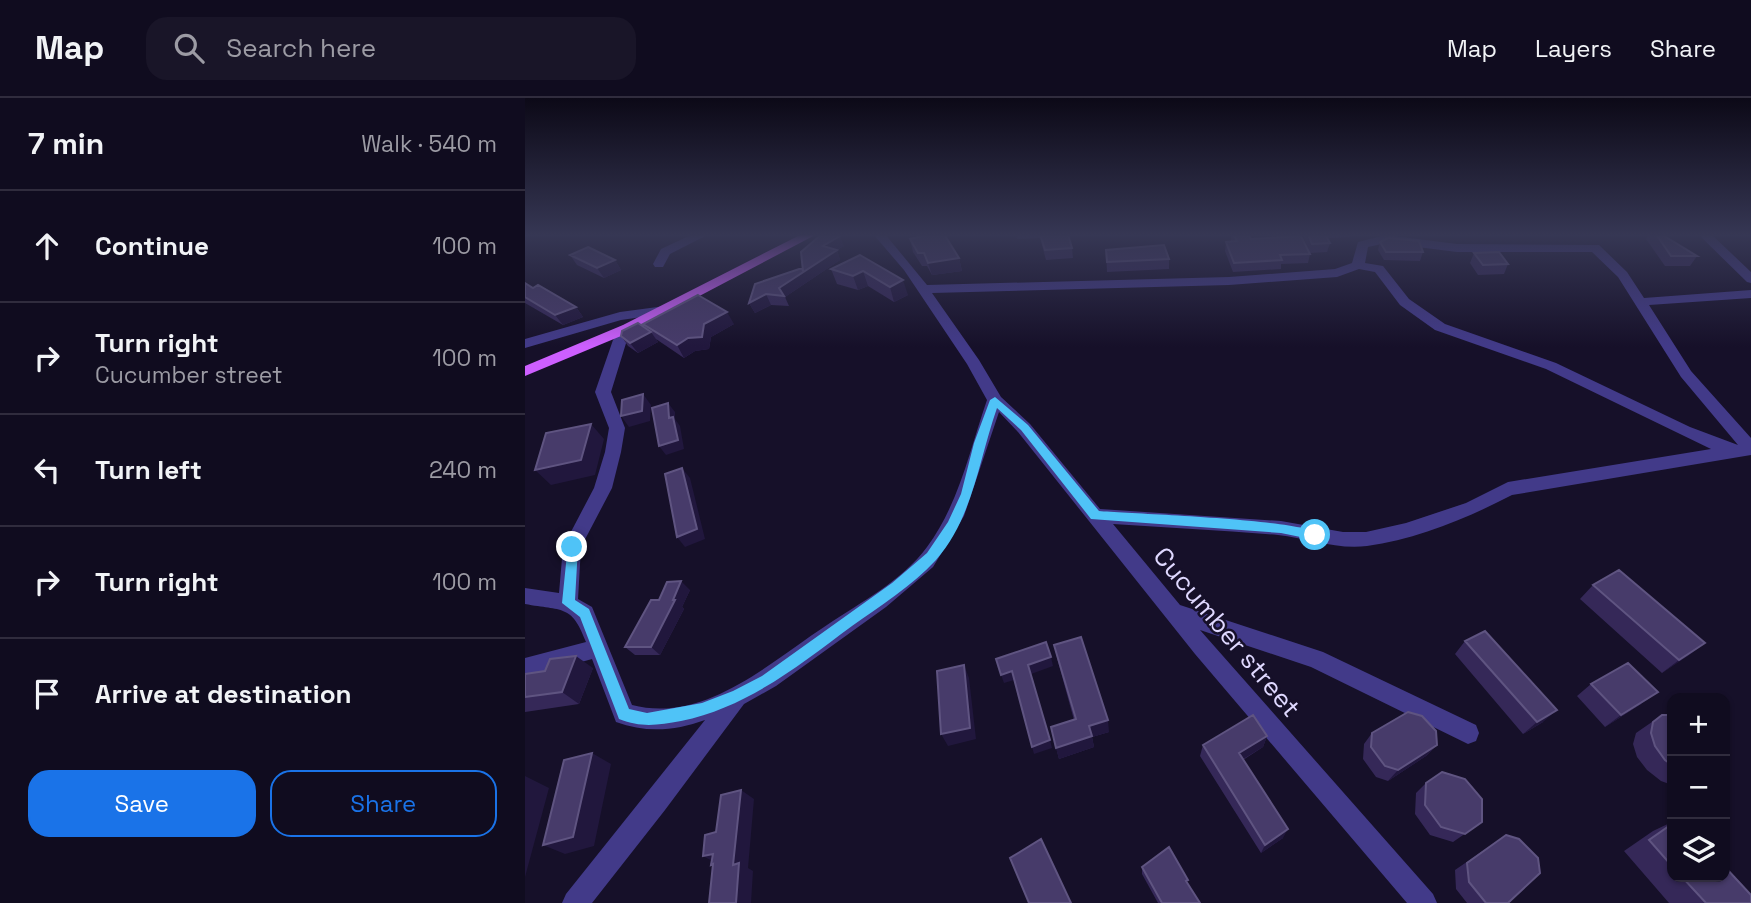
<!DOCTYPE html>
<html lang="en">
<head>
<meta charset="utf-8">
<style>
	:root { --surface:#100c1f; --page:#191528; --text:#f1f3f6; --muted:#9c9ba4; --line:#302c3d; --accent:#1a73e8 }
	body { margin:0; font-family:"Space Grotesk",sans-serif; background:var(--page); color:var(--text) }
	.controls { position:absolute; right:21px; bottom:21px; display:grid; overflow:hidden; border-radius:14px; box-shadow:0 2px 5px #0004 }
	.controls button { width:63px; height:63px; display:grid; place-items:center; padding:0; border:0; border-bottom:2px solid var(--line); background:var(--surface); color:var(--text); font:35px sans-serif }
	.stop { position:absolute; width:21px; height:21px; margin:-16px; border:5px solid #4fc3f7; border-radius:50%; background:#fff }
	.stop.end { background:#4fc3f7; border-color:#fff; box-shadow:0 2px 7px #0008 }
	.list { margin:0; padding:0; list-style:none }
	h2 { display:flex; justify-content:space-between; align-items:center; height:91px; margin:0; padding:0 28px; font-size:30px }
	h2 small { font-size:23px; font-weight:400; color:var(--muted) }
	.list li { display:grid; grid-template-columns:46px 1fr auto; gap:21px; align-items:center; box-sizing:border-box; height:112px; padding:0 28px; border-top:2px solid var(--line) }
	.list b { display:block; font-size:26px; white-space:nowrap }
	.list p { margin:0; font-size:23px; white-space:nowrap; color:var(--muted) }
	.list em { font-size:23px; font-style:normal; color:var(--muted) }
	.actions { display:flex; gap:14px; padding:21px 28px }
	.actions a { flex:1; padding:16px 0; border:2px solid var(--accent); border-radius:21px; text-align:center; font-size:24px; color:var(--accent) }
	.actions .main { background:var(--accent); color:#fff }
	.icon { flex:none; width:38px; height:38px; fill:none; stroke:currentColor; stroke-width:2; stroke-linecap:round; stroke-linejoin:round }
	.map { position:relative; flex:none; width:1226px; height:805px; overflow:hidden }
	header { display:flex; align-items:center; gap:42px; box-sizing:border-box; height:98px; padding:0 35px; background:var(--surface); border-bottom:2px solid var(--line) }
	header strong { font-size:33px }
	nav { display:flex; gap:38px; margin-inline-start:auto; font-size:24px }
	.search { width:490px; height:63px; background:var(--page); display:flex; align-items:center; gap:18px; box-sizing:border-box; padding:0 24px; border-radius:21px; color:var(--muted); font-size:26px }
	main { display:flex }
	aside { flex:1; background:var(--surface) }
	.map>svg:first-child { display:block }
</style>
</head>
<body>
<header>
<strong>Map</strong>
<div class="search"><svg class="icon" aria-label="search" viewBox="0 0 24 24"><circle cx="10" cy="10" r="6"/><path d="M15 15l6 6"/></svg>Search here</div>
<nav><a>Map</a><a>Layers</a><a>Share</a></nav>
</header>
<main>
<aside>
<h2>7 min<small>Walk · 540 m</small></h2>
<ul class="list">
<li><svg class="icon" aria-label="ahead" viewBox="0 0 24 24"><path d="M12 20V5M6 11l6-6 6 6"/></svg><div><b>Continue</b></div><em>100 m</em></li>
<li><svg class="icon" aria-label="right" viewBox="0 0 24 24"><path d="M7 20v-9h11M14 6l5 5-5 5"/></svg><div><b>Turn right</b><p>Cucumber street</p></div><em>100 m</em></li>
<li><svg class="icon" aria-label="left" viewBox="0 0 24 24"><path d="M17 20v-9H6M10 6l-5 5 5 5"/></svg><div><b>Turn left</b></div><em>240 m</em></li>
<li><svg class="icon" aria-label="right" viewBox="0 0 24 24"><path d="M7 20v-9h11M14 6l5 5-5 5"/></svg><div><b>Turn right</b></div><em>100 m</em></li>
<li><svg class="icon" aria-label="arrive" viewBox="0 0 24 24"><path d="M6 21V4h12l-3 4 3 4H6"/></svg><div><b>Arrive at destination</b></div></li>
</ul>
<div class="actions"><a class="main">Save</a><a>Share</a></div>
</aside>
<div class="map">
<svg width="1226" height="805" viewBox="0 0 1226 805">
	<rect width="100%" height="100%" fill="#161029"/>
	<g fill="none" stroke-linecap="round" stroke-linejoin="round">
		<!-- minor -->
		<path fill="#423a89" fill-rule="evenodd" d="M168,136h16l-39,20 -7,13h-8l-2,-3 8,-15z
			M348,136h12l42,51 302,-8 106,-8 17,-6 6,-21 28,-7 71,9 142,1 28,27 17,26 107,-8v8l-102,7 42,66 60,67v17l-239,40c-44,23 -95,44 -145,51 -30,4 -60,-8 -89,-11 -55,-5 -110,-7 -165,-11l67,81 143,47 153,73 3,8 -3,8 -8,3 -157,-77 -111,-37 233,264 4,9h-30l-212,-249 -177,-222 -19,-20 -35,104 -31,51 -47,40 -110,79 -32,18 -79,106 -73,93h-30l4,-9 139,-174c-30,11 -59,13 -89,2l-24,-63 -67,19v-20l61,-16c-14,-38 -24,-31 -61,-38v-16l34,5 4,-46 31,-59 11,-36 4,-24 -14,-36 18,-52 10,-15h10l2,3 -8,12 -16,52 14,36 -4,24 -9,36 -31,59 -3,52 14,8 40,98c73,19 138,-43 195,-80 34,-23 75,-44 100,-78 32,-43 43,-98 60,-147l-20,-36 -63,-94zM861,145l71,9h135l26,25 63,100 57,68 -48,-18 -134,-64 -111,-39 -36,-25 -26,-33 -18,-3 3,-16zM834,171l16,3 25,33 35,25 111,39 165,80 -203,33 -42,21 -60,20 -40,9h-23l-62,-11 -181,-12 -70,-85 -29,-27 -22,-37 -47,-67 297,-8 108,-8z
			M1173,136h13l40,38v11l-4,-1z
			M140,208l5,1v6l-49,7 -96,28v-9l95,-27z"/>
		<!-- major -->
		<path fill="#cd5fff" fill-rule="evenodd" d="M277,136h15l-184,97 -108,45v-10l98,-41z"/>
	</g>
	<!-- wall -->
	<path fill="#352858" d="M491,136h56v1l-4,1 4,12 1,10 -27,2 -6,-22 -23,1z
		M706,136h17l3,5 59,15 -2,9 -27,1v5l-48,3 -8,-21 1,-9 5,-1z
		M777,136h49l-1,3 -23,1 3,5 -3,9 -17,1z
		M1124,136h12l36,22 -7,10h-25l-19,-27z
		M385,141l49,19 3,13 -30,4 -5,-9h-5l-9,-14z
		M855,144l43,10 -3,9 -36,-1 -6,-10z
		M319,148l-7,4 3,10 -55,37 4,9 -18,-1 -16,8 -6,-10 54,-32 -2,-19z
		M581,152l63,9v10l-62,3z
		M949,155l34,11 -4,10 -26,1 -8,-12z
		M45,157l45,5 6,10 -17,8 -27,-13z
		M335,157l48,40 -14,7 -26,-16 -10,4 -21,-6 -6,-15z
		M0,185l8,5 43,19 7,10 -20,8 -38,-22z
		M118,226h91l-23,13 -2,12 -14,2 -11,7 -28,-19 2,3 -20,11 -10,-7 -7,-10 25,-8z
		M1068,487l112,58 -43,30 -82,-74z
		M165,492l-8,17 2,2 -24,46h-25l-10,-8 34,-47z
		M940,543l78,81 -20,12 -68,-80z
		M529,547l55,87 -17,5 2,10 -35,12 -8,-32 23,-7 -17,-62z
		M68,570l-14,36 -54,8v-38z
		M1066,586l50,20 -36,23 -28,-31z
		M1137,617h10v70l-11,-4 -14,-11 -10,-13 -4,-13 3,-11z
		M847,635l65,12 -11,11 -38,25 -12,-4 -13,-18 1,-15z
		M742,638l-4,11 -20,13 40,78 -22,15 -61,-97 3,-11z
		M901,685l56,39 -29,20 -23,-7 -15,-21 1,-21z
		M1147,724v55h53l26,26h-82l-45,-52 29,-20z
		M981,737l2,68h-41l-11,-14 -1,-19z
		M617,769l46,13 -1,3 13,20h-42l-16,-29z"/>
	<!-- shaded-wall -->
	<path fill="#21173d" d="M315,138l4,10 -7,4 3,10 -55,37 -6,-9 48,-33 -4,-9z
		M434,160l3,13 -30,4 -4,-12z
		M90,162l6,10 -17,8 -7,-10z
		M338,173l5,15 -10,4 -5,-14z
		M378,182l5,15 -14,7 -4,-15z
		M241,196l5,11 -16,8 -6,-10z
		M51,209l7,10 -20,8 -8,-10z
		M202,214l7,12 -23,13 -2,12 -14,2 -11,7 -7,-13 27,-21z
		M126,234l7,10 -20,11 -8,-10z
		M118,296l8,11 -1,16 -21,6 -8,-11z
		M143,305l7,9v7l5,7 4,23 -18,6 -7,-9 10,-28z
		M66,326l13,15 -9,36 -44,10 -16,-15z
		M157,370l8,10 15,61 -20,8 -8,-10z
		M156,483l9,9 -8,17 2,2 -24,46 -9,-8z
		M1180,545l-17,13 -26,17 17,-13z
		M51,558l17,12 -14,36 -17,-12z
		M526,559l2,9 -22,8 -3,-9z
		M439,567l5,13 7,61 -28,7 -7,-12z
		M487,573l2,9 -10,3 -3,-8z
		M1133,594l-17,12 -36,23 16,-12z
		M1032,612l-14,12 -20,12 14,-12z
		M583,622l1,12 -17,5 2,10 -35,12 -3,-11 33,-22z
		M742,638l-4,11 -28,17 4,-11z
		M525,642l2,8 -18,6 -2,-7z
		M912,647l-11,11 -38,25 10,-11z
		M67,655l19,11 -17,82 -29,8 -22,-9z
		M0,678l24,12 -24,89z
		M216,692l13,9 -6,69 5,3 -2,32h-15l-3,-38z
		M763,731l-5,9 -22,15 4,-8z
		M188,756l5,10 -15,-8z"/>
	<!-- building -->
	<path fill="#473b6a" stroke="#5f5481" stroke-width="2" d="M297,136h13l5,2 -17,10 14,4 -58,38 5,8 -18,-2 -17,9 6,-19 47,-16 1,3 -2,-19z
		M405,136h14l15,24 -31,5 -4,-10h-6l-8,-14z
		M515,136h28l4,14 -27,2z
		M708,136h15l3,5 50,-3 9,18 -30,1 2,5 -48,3 -8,-21 11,-1z
		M783,136h17l5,9 -18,1z
		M1131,136h5l36,22h-26z
		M863,140l31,3 4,11h-37l-6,-10z
		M639,147l5,14 -62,3 -1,-12z
		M63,149l27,13 -18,8 -27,-13z
		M974,154l9,12 -25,1 -9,-12z
		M335,157l43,25 -13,7 -27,-16 -10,5 -22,-7z
		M0,185l8,5 5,-3 38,22 -21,8 -30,-18z
		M173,197l29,17 -23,12 -2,13 -14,1 -11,7 -34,-21z
		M113,225l13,9 -21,11 -9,-7 1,-5z
		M118,296l-1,17 -21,5 1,-16z
		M143,305l1,15 4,-1 5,23 -19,6 -7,-38z
		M66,326l-10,36 -46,10 11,-37z
		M157,370l15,61 -20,8 -12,-63z
		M1094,472l86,73 -26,17 -86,-75z
		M156,483l-8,19h2l-24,47h-26l26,-47h8l8,-18z
		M960,533l72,79 -20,12 -72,-81z
		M556,539l27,83 -19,6 3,10 -36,12 -5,-21 25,-8 -22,-74z
		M521,544l5,15 -23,8 22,75 -18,7 -20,-76 -11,4 -5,-16z
		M51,558l-14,36 -37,5v-23l20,-3 5,-12z
		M1103,565l30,29 -37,23 -30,-31z
		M439,567l6,63 -29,6 -4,-63z
		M883,614l14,4 14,15 1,14 -39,25 -13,-4 -14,-19 1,-14z
		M728,617l14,21 -28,17 49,76 -23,16 -62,-100z
		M1137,617h10v50l-7,-5 -10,-14 -4,-13 2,-11z
		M67,655l-19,84 -30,8 21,-85z
		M917,674l23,7 17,20v23l-17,12 -24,-7 -16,-22 1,-22z
		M216,692l-8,75 6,-2 -3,40h-27l4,-39 -2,1 2,-11 -10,2 2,-21 11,-3 5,-37z
		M1147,726v42l-23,-26z
		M981,737l13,4 19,19 2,15 -32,30h-22l-17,-21 -2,-19z
		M516,741l30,64h-42l-19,-45z
		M644,749l19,33 -2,1 14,22h-38l-20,-36z
		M1200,769l26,28v8h-45l-24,-26h43z"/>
	<!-- sky -->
	<linearGradient id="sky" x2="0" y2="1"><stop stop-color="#0c0917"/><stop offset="0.55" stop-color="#363754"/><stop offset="1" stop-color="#363754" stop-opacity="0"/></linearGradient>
	<rect width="1226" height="249" fill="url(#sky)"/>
	<!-- route -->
	<path fill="#4fc3f7" d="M470,299l33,28 71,86c32,3 209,8 222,24l-6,5 -34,-7 -190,-14 -70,-89 -24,-22c-18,51 -24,110 -61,152 -24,26 -56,46 -84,66 -54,40 -104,81 -171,95 -23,4 -39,7 -62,-2l-39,-102 -18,-14 6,-59 4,-2 6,5 -3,53 14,9 40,100 18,4 55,-10 31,-12 29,-15 130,-93 35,-30 21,-31 13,-28 13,-51 16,-43z"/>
	<g text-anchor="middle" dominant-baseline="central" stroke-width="5" stroke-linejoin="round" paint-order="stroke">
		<!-- street labels -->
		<g font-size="26" fill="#dfd8ff" stroke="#161029">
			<text transform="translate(702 534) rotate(50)">Cucumber street</text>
		</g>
	</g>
</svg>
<div class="controls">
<button>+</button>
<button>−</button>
<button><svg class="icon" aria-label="layers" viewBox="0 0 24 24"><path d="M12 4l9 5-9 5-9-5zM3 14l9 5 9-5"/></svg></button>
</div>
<div class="stop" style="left:790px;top:437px"></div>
<div class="stop end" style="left:47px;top:449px"></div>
</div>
</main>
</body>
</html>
